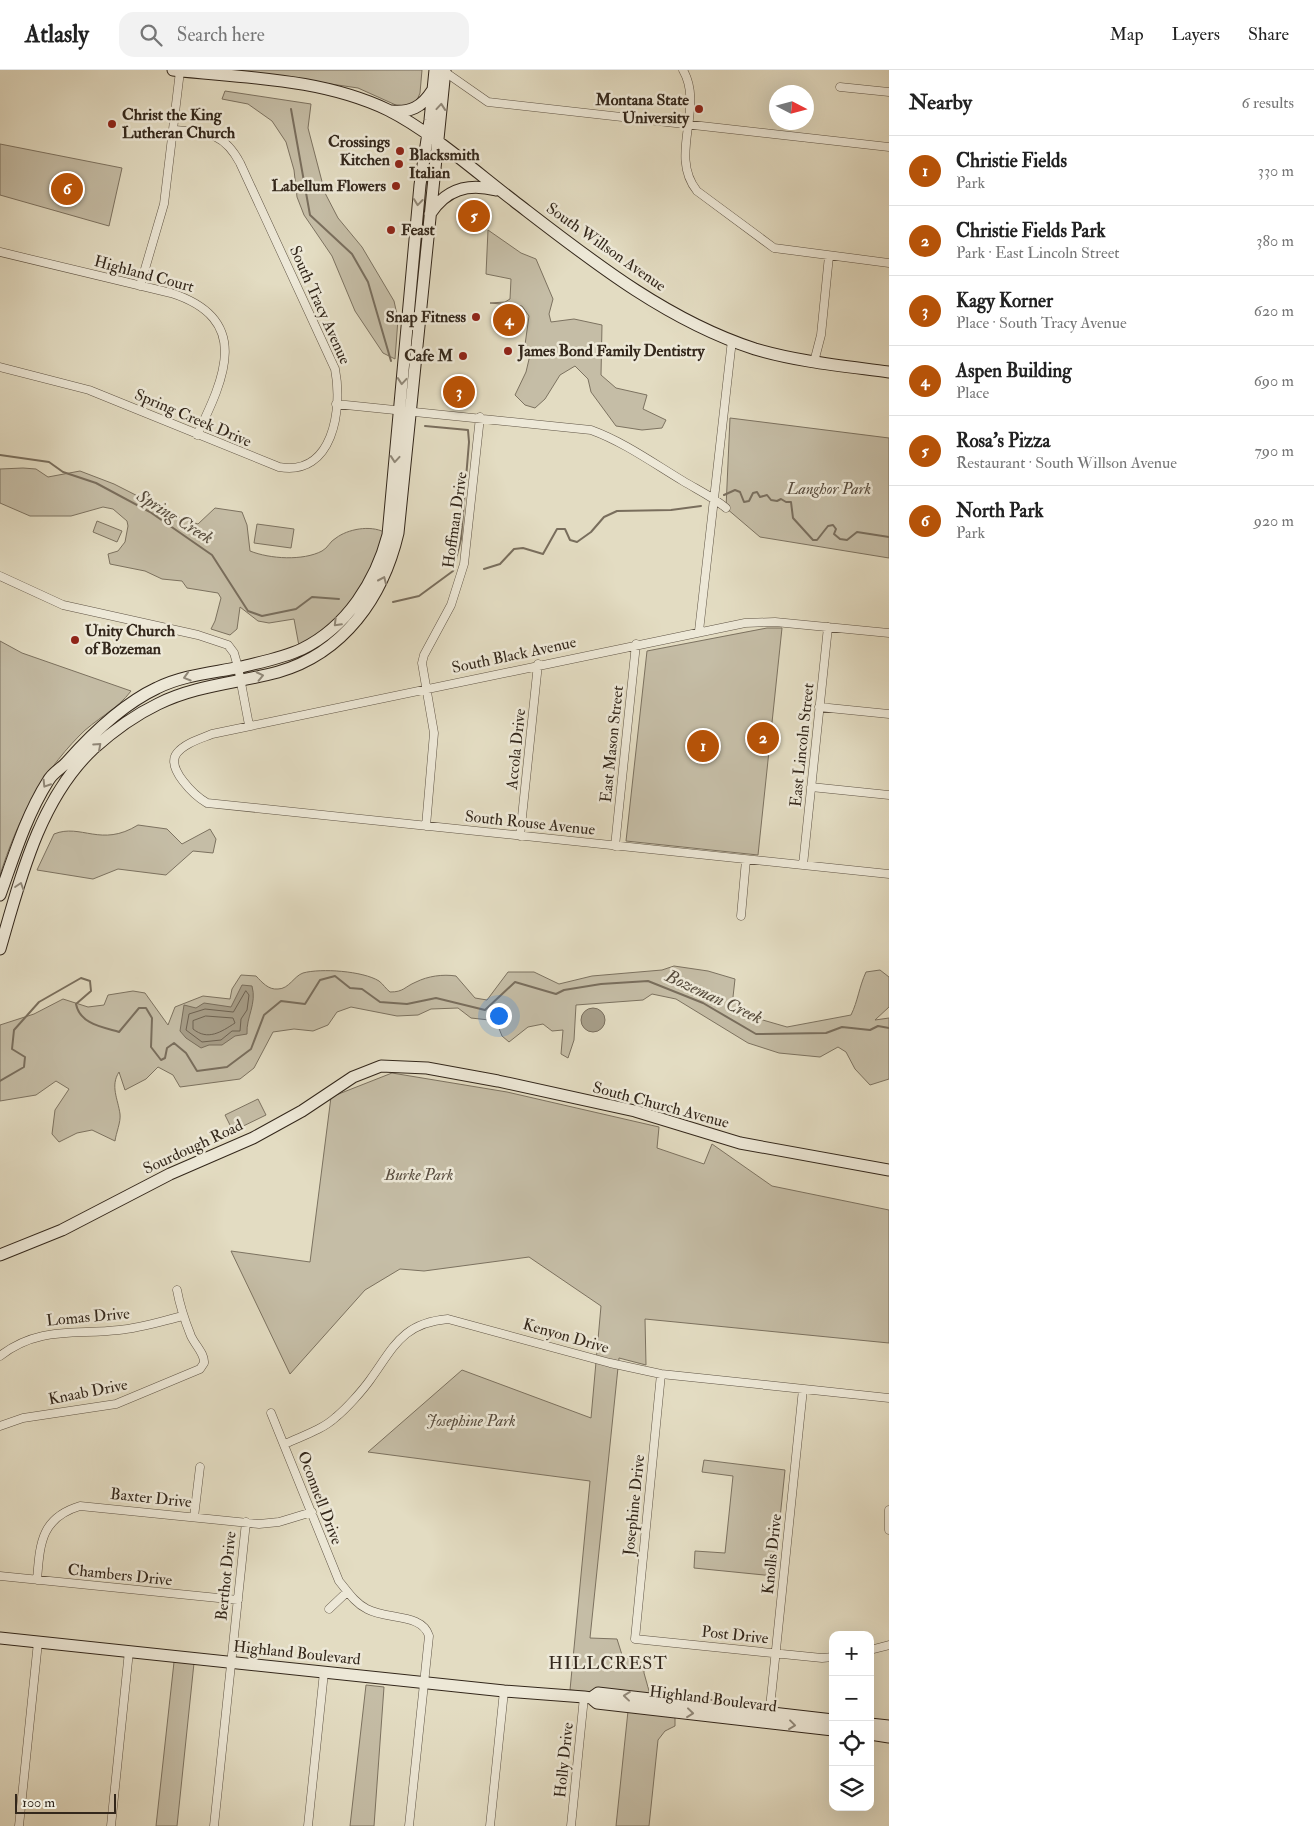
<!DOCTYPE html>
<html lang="en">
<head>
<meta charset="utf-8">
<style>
	:root { --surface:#fff; --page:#f2f2f2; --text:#222; --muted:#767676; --line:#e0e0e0; --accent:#b45309 }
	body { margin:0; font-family:"IM FELL Double Pica",serif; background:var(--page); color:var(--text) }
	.controls { position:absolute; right:15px; bottom:15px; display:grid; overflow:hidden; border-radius:10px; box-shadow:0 5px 20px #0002 }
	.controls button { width:45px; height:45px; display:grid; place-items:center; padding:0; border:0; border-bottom:1px solid var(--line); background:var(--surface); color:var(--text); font:25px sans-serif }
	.compass { position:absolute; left:769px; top:15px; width:45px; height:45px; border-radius:50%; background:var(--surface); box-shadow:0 5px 20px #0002; rotate:96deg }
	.scale { position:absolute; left:15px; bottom:12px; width:101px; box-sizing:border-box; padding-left:5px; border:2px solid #33271b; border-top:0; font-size:14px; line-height:18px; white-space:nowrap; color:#33271b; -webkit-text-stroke:4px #ede8d7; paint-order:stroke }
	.you { position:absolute; left:498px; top:945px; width:18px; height:18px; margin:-12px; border:4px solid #fff; border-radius:50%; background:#1a73e8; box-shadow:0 0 0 8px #1a73e833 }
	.badge { display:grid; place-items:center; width:32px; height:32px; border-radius:50%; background:var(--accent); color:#fff; font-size:16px; font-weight:700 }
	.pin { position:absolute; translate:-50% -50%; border:2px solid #fff; box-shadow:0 1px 5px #0006 }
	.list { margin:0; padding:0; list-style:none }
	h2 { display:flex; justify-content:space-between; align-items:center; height:65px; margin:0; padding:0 20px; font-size:21px }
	h2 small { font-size:16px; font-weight:400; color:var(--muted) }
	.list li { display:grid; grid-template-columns:32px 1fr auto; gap:15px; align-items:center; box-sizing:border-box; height:70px; padding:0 20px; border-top:1px solid var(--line) }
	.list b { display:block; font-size:19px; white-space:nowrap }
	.list p { margin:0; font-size:16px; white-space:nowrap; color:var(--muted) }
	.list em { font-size:16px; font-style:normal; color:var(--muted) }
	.icon { flex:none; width:28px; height:28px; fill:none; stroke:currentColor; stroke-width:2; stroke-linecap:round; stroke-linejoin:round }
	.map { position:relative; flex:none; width:889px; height:1756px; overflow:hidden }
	header { display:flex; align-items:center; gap:30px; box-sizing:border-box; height:70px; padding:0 25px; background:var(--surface); border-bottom:1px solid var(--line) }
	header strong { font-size:24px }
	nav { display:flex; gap:28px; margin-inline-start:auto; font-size:18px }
	.search { width:350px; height:45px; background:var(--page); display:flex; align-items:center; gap:12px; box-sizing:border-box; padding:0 18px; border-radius:15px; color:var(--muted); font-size:19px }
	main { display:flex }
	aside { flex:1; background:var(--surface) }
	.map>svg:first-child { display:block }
</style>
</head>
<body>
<header>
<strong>Atlasly</strong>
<div class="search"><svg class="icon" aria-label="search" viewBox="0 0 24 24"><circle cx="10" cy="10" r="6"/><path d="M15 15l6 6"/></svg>Search here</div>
<nav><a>Map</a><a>Layers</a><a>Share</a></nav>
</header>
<main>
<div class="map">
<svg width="889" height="1756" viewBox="0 0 889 1756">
	<rect width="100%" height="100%" fill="#e3dcc2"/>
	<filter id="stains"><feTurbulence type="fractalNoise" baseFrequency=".004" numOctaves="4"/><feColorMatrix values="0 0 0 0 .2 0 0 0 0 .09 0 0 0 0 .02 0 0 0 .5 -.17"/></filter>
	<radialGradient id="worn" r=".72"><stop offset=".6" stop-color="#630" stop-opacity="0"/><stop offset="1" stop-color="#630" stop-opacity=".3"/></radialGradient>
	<!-- green -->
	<path fill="#c5bda6" stroke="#7c7260" d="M236,0h186l-2,23 -5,12 -17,1 -40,-18z
		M225,21l86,13 -3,24 17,65 13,25 24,29 32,54 4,18 -3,40 -12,-6 -28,-42 -23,-55 -28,-41 -7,-18 -3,-27 -8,-28 -14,-21 -24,-17 -26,-5z
		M0,74l122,24 -13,58 -109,-31z
		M488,160l33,23 15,6 17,40 -4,15 2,8 23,-3 28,6 -1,50 15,13 31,7 -4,14 23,11 -4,8 -20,2 -26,-4 -25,-34 -3,-13 -13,-13 -15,9 -15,24 -10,9 -10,-3 -10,-10 11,-23 4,-17 -6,-3 5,-36 -7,-10 -32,-3 15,-1 5,-3 1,-20 -25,-5z
		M730,348l159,20v120l-129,-21 -34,-29z
		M23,398l13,1 12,8 32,-6 34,13 67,34 17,6 17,-16 27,4 5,13 3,26c20,8 53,10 72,0 6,-3 8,-10 14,-13 12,-9 34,-13 48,-6 -3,11 -4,24 -9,34 -16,35 -44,61 -76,80l-5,-27 -25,4 -11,-2 -18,-14 -3,22 -7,6 -19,-6 4,-8 6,-23 -3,-5 -31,-5 -5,-7 -20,-2 -17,-8 -35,-7 -2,-10 10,-3 7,-9 3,-16 -1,-5 -14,-12 -10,-2 -32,9h-41l-30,-13v-34z
		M97,451l25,10 -5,11 -24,-10z
		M257,454l37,5 -3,19 -37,-5z
		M767,558h15l-24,227 -132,-14 21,-190z
		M0,571l22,12 109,38c-13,18 -37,29 -52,45 -40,41 -62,86 -79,139z
		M138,755l29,4 15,15 28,-15 6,10 -3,14 -20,-2 -27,24 -48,-6 -25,10 -56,-9 17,-36c27,-11 47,14 84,-9z
		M674,896l34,5 27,8 -2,18 9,17 45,13 64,-12c7,-14 8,-28 15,-43l14,-2 9,7v30l-14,13 14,-2v61l-19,6 -15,-16 -9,-17 -8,-5 -18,10 -41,-4 -31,-10 -72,-44 -24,-5 -9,6 -67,5 -2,35 -6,18 -7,-4 2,-24 -11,1 -9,-7 -15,3 -19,15 -7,-6 -4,-10 -9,-6 -18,-2 -13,-10 -27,1 -13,6 -21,1 -46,-9 -14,5 -9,13 -15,6 -19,-2 -21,3 -19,36 -14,11 -60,8 -7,-12 -15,-8 -12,12 -21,11 -6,-18c-9,14 -1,27 1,42 1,8 -4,19 -5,27l-23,-11 -15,3 -18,9 -7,-8 3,-24 14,-21 -13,-8 -20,14 -36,6v-76l34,-11 29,-15 25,8 16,-2 4,-10 25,-4 12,2 23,32 7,-18 28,-11 27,3 2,-10 9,-14 15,1c6,6 12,14 22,13 11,0 16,-13 25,-16 18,-5 60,-2 76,8 4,3 7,8 11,11 14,0 14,-5 26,-10 12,-6 27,-8 40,-6l19,22 12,2 21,-28h26l25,12 33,-8 70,-6z
		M392,1003l115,19 152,35 -2,21 47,16 8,-20 60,42 117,24v133l-244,-24 1,46 -27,-7 -29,280 27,1 6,19 21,2v13l7,25 -81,-8 20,-209 -222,-29 94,-82 129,48 10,-112 -72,-49 -105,14 -24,-2 -35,21 -75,84 -59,-123 79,11 21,-165z
		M258,1029l8,16 -33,16 -8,-16z
		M704,1390l81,10 -11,106 -80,-8 1,-17 30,2 8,-77 -31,-4z
		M174,1592l20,1 -17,163h-21z
		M366,1615l18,2 -10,139h-24z
		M628,1641l47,6v9l-10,5 -7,9 -9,86h-33z"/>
	<!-- water -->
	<path fill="#a79e89" stroke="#796e5d" d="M242,915l10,1c5,18 -6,31 -5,48l-12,2 -13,9h-13l-8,3 -15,-10 -6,-7 4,-26 12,3 8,-5 27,4z
		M581 950a12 12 0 1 1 24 0a12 12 0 1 1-24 0Z"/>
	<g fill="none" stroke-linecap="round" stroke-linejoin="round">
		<!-- shore -->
		<path stroke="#6d6252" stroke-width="1" d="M246,921l3,4 -2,15 -6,9 -1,12h-8l-11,9 -19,2 -16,-12 3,-16 16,-5 28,3z
			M206,946l27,2 2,5c-14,9 -27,18 -42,6v-8z"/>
		<!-- stream -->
		<path stroke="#796e5d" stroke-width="2" d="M291,39l19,106 42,39 16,28 23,79
			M0,385l49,7 14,10 33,11 54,29 62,43 36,56 14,5 34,-7 16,-12 27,2
			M724,425l11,-5 5,2 4,10 5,-1 4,-8 4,-1 3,5 7,-2 4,5 6,1 4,-2 5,3h5l2,16 20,22h4l11,-14 5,-1 3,4 -2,5 6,5 7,1 10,-8 32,5
			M484,499l16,-5 14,-15 9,-1 20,6 14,-25h8l5,11 7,2 14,-10 13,-15 13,-6 54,-1 30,-4
			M393,532l26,-6 34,-25 8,-32 8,-97 -1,-12 -43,-4
			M0,1011l24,-14 1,-10 -13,-8 2,-19 25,-28 42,-24 9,3 1,10 -15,13c4,20 26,23 43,28l20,-24h7l6,10 -1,29 10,13 4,-2 2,-10 7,-5 12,10 11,18 30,-4 24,-18 13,-34 17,-14 24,3 15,-24 15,-4 15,12 12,1 18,13 27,2 29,-6 49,12 30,-28 41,12 8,-4 37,-6 47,-3 55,22 53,31 70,-1 16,-6 28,3 8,-4 11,2"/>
		<defs>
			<path id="street" d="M683,0c22,38 -15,85 14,121l77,57 115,15
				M445,2l43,30 401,45
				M840,17l49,5
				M0,182l171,41c81,26 54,84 26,142
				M140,216l24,-82 16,-133
				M814,292l7,-27 8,-79
				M0,297l89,23 190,77c54,10 64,-58 56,-98l-95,-206c-17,-32 -34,-30 -66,-33
				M336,334l255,26c33,12 62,33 92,51 15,9 30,16 43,27
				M0,506l63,29 135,30 30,10 6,8 4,14 11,58
				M699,561l33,-291
				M889,563l-114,-11 -30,1 -533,111c-12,5 -27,9 -35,19 -12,15 18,43 30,50l682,71
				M819,637l70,7
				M811,717l78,8
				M426,756l8,-93 -12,-70 2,-8 27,-50 13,-41 16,-147
				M520,766l18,-172
				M615,776l21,-202
				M803,795l25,-238
				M741,846l5,-56
				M0,1286c38,-30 75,-21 119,-26 21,-2 43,-9 64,-14
				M661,1304l-26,265 187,19 11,-1
				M271,1343l68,168c9,11 16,22 28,28 20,11 55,4 62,27l-20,190
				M0,1356l23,-8 93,-14 84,-35 4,-6c1,-9 -9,-18 -13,-27 -6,-15 -11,-29 -14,-46
				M285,1374c17,-8 37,-14 51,-27 11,-9 26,-26 34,-37 24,-33 32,-57 78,-61l162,44 51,11 228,24
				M889,1440v20
				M194,1447l6,-50
				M0,1506l238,24
				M37,1510c3,-35 3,-62 43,-74l179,18 20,-2 33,-10
				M329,1539l18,-17
				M870,1580l19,-5
				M769,1647l34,-328
				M19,1756l19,-184
				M111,1756l18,-175
				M214,1756l32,-304
				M308,1756l16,-154
				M490,1756l14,-135
				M571,1756l13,-129"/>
			<path id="secondary" d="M173,0c72,8 148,8 215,40 42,21 88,62 126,91 74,57 151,119 241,148 44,13 89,17 134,23
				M391,41c19,2 31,-4 41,-20
				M430,144c16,-25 38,-31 66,-24
				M0,825c14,-39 26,-79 48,-114 5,-9 13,-12 19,-19 24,-27 56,-58 90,-74 26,-13 55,-15 84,-21 20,-5 42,-9 61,-18 45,-22 74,-68 86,-114l32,-350 10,-65 5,-50
				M0,879c20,-69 39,-149 93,-200 20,-18 42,-34 65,-45 38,-19 80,-21 120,-32 66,-19 105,-75 120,-139l47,-463
				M0,1185l62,-25 108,-56 83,-36 49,-27 51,-34 28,-11 46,2 71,13 137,30 105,32 149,27
				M0,1568l504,53 80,6 7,1 6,5 236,27
				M591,1628l7,-5 235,27
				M870,1654l19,2
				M870,1664l19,3"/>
		</defs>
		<!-- street casing -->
		<use href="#street" stroke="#5f5445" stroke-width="9"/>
		<!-- secondary casing -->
		<use href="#secondary" stroke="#33271b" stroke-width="13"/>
		<!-- street -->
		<use href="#street" stroke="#ede8d7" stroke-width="8"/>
		<!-- secondary -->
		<use href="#secondary" stroke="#ede8d7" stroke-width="11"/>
	</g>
	<!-- one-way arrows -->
	<defs><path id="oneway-chevron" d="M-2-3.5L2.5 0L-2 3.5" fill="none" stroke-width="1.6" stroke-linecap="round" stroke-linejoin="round" transform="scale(1.25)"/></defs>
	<g stroke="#908879">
		<use href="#oneway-chevron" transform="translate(441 37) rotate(-85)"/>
		<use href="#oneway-chevron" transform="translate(418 132) rotate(96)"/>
		<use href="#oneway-chevron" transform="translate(402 311) rotate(95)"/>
		<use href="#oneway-chevron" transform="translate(395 389) rotate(95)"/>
		<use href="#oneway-chevron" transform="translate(383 510) rotate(-66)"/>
		<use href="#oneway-chevron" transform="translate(337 553) rotate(135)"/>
		<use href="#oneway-chevron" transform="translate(260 606) rotate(-12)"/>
		<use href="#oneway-chevron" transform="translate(187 607) rotate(163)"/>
		<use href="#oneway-chevron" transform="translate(98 676) rotate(-42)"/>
		<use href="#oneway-chevron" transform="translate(46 714) rotate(122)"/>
		<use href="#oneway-chevron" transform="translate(20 816) rotate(-72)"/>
		<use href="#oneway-chevron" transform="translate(627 1626) rotate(-174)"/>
		<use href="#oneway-chevron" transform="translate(690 1643) rotate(6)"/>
		<use href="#oneway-chevron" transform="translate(792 1655) rotate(7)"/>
	</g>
	<!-- markers -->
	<g fill="#8f2418" stroke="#ede8d7" stroke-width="2">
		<circle cx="699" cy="39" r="5"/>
		<circle cx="112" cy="54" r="5"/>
		<circle cx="400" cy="81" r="5"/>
		<circle cx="399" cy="94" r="5"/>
		<circle cx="396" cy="116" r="5"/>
		<circle cx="391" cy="160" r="5"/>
		<circle cx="476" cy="247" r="5"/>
		<circle cx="508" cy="281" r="5"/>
		<circle cx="463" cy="286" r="5"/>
		<circle cx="75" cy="570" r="5"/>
	</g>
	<g text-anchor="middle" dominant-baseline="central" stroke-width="5" stroke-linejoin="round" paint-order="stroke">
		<!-- poi labels -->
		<g font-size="16" font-weight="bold" fill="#33271b" stroke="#ede8d7" text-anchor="end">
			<text x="689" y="30">Montana State<tspan x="689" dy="18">University</tspan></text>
			<text x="122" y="45" text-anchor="start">Christ the King<tspan x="122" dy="18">Lutheran Church</tspan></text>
			<text x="390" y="72">Crossings<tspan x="390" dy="18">Kitchen</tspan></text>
			<text x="409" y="85" text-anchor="start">Blacksmith<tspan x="409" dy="18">Italian</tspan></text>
			<text x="386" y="116">Labellum Flowers</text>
			<text x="401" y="160" text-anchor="start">Feast</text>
			<text x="466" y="247">Snap Fitness</text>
			<text x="518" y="281" text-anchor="start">James Bond Family Dentistry</text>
			<text x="453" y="286">Cafe M</text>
			<text x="85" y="561" text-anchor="start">Unity Church<tspan x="85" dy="18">of Bozeman</tspan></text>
		</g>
		<!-- street labels -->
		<g font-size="16" fill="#33271b" stroke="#ede8d7">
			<text transform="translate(606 177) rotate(35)">South Willson Avenue</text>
			<text transform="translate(144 204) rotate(15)">Highland Court</text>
			<text transform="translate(320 235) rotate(66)">South Tracy Avenue</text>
			<text transform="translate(193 348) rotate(23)">Spring Creek Drive</text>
			<text transform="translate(455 450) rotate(-82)">Hoffman Drive</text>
			<text transform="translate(514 585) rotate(-12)">South Black Avenue</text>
			<text transform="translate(612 674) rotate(-84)">East Mason Street</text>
			<text transform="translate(802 675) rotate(-84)">East Lincoln Street</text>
			<text transform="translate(516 679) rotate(-84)">Accola Drive</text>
			<text transform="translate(530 753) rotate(6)">South Rouse Avenue</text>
			<text transform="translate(661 1035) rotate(15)">South Church Avenue</text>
			<text transform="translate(193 1077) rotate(-25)">Sourdough Road</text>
			<text transform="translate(88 1247) rotate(-5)">Lomas Drive</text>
			<text transform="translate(566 1266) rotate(16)">Kenyon Drive</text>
			<text transform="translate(88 1322) rotate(-11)">Knaab Drive</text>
			<text transform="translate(151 1428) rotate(6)">Baxter Drive</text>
			<text transform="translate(320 1428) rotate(69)">Oconnell Drive</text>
			<text transform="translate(634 1435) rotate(-84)">Josephine Drive</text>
			<text transform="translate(772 1484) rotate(-84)">Knolls Drive</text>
			<text transform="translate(120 1505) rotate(6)">Chambers Drive</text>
			<text transform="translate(226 1506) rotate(-84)">Berthot Drive</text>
			<text transform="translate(735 1565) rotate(6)">Post Drive</text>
			<text transform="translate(297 1583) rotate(6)">Highland Boulevard</text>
			<text transform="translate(713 1629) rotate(7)">Highland Boulevard</text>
			<text transform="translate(564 1690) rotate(-84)">Holly Drive</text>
		</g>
		<!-- park labels -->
		<g font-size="16" font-style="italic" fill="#584c3e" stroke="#ede8d7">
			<text x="829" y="419">Langhor Park</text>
			<text x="419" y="1105">Burke Park</text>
			<text x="471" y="1351">Josephine Park</text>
		</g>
		<!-- water labels -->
		<g font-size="18" font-style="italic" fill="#564b3c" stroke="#ede8d7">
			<text transform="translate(175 447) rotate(32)">Spring Creek</text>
			<text transform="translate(714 927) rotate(25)">Bozeman Creek</text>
		</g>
		<!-- neighbourhood labels -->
		<g font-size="18" letter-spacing="1" fill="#33271b" stroke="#ede8d7">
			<text x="608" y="1593">HILLCREST</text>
		</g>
	</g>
	<rect width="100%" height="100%" filter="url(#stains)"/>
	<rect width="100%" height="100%" fill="url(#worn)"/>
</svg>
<div class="controls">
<button>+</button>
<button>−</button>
<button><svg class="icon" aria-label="locate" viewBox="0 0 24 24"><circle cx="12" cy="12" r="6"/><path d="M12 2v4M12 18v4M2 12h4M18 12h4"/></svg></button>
<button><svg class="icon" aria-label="layers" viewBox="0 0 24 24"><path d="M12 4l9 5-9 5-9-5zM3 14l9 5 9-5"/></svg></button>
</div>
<svg class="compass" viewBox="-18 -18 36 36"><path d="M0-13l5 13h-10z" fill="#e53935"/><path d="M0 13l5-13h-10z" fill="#767676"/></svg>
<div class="scale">100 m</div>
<div class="you"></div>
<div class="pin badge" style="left:703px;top:676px">1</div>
<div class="pin badge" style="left:763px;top:668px">2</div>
<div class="pin badge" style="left:459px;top:322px">3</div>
<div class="pin badge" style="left:509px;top:250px">4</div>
<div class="pin badge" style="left:474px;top:146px">5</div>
<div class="pin badge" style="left:67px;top:119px">6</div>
</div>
<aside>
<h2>Nearby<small>6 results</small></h2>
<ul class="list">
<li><span class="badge">1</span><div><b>Christie Fields</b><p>Park</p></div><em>330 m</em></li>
<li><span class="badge">2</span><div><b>Christie Fields Park</b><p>Park · East Lincoln Street</p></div><em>380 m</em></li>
<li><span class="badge">3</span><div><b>Kagy Korner</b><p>Place · South Tracy Avenue</p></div><em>620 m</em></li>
<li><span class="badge">4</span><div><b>Aspen Building</b><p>Place</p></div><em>690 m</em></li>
<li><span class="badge">5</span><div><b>Rosa's Pizza</b><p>Restaurant · South Willson Avenue</p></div><em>790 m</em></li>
<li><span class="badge">6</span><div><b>North Park</b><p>Park</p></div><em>920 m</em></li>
</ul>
</aside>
</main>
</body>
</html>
